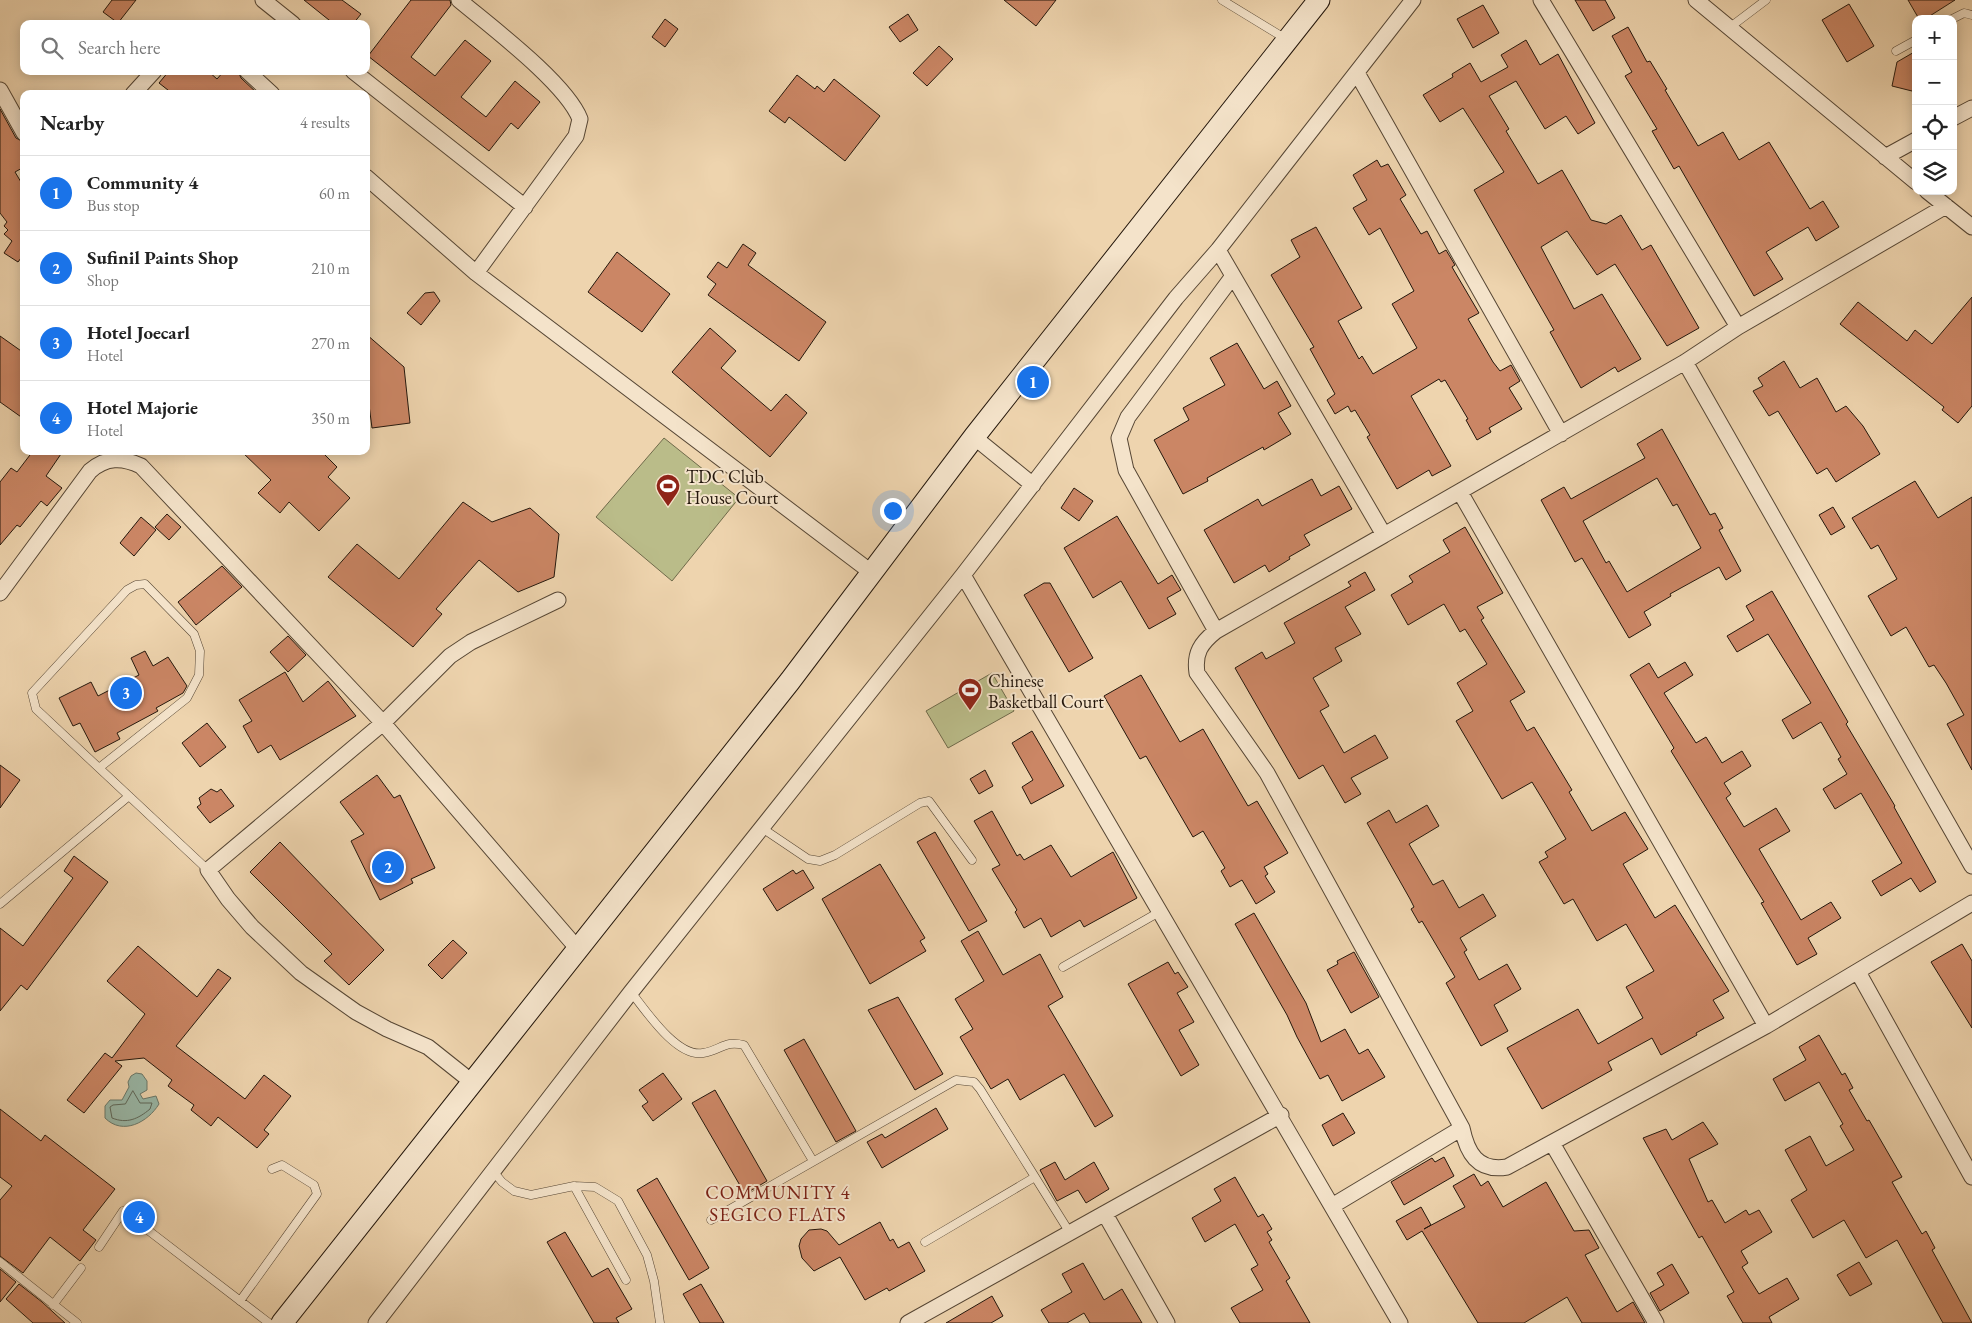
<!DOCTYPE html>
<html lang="en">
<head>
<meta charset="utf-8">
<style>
	:root { --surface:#fff; --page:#f6f6f6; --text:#222; --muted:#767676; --line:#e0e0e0; --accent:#1a73e8 }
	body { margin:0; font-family:"EB Garamond",serif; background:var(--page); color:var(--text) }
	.controls { position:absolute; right:15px; top:15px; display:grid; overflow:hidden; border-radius:10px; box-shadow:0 2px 12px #0003 }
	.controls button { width:45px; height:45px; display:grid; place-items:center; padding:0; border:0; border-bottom:1px solid var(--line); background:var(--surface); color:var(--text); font:25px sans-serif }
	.you { position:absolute; left:892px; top:510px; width:18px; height:18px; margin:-12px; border:4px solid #fff; border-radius:50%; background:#1a73e8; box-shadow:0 0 0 8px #1a73e833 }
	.badge { display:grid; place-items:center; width:32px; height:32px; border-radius:50%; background:var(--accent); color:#fff; font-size:16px; font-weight:700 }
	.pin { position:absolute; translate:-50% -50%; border:2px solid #fff; box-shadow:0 1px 5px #0006 }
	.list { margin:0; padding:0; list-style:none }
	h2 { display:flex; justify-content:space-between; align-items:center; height:65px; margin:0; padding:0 20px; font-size:21px }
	h2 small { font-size:16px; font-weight:400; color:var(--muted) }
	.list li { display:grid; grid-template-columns:32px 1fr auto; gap:15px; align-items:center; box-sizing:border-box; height:75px; padding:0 20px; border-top:1px solid var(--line) }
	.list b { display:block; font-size:19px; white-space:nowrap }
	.list p { margin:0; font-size:16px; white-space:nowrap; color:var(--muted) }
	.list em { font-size:16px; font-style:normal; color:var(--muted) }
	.icon { flex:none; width:28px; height:28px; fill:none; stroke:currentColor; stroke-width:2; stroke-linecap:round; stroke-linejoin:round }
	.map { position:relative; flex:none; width:1972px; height:1323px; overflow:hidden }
	.search { position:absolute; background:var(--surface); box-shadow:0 2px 12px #0003; left:20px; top:20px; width:350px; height:55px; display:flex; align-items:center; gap:12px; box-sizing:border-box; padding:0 18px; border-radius:10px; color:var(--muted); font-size:19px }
	.panel { position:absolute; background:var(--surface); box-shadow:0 2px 12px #0003; left:20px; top:90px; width:350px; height:365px; border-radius:10px }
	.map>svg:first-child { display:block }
</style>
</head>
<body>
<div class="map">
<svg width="1972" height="1323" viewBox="0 0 1972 1323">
	<rect width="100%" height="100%" fill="#eed4ae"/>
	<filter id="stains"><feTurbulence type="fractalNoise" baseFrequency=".004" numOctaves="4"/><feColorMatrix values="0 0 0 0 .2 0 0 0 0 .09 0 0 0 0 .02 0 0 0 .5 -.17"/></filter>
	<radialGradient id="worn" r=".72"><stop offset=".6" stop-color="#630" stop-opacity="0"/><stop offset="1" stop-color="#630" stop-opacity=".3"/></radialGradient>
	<!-- green -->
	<path fill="#babc89" stroke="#6f6a4a" d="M664,438l75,60 -67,83 -76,-64z
		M992,673l22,38 -66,37 -22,-37z"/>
	<!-- water -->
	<path fill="#99b8a8" stroke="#6a786a" d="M136,1073l6,1 5,7v9l-7,4 3,5 13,-3 3,8c-11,18 -36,32 -54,14v-12l5,-6h12l7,-13 -1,-5 3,-6z"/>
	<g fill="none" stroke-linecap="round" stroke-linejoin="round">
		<!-- shore -->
		<path stroke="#5e685a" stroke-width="1" d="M133,1091l7,12h12l-2,6c-12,10 -23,15 -38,9l-2,-11 3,-2 12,-1z"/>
	</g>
	<!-- building -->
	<path fill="#cb8665" stroke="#24170c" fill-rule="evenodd" d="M112,0h24l-18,23 -15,-11z
		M304,0h38l19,14 -8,10h-19z
		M411,0h39l1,5 -40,52 24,19 30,-36 26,21 -30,36 25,20 29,-36 25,21 -22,27 -7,-6 -22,28 -121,-95z
		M1004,0h52l-20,26z
		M1575,0h30l10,18 -22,13z
		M1908,0h47l-30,19h-6z
		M1849,4l25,42 -27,16 -25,-42z
		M1483,5l16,28 -26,15 -16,-29z
		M908,14l10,16 -18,12 -11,-15z
		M665,19l13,10 -13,18 -13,-10z
		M1628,27l19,35 3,-1 17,28 -2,1 33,56 25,-14 16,28 30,-18 41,67 13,-8 16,26 -23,14 -8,-14 -42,25 17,27 -29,17 -75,-130 -5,3 -22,-38 5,-2 -32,-53 7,-4 -20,-36z
		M1526,40l14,25 18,-11 37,69 -17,11 -12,-18 -21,13 -29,-48 -27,15 20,33 -3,2 32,53 24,-14 29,50 15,4 15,-9 21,35 9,-5 48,83 -32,18 -52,-82 -18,11 -30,-44 -26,16 33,62 28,-15 39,65 -23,13 -3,-5 -34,21 -31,-56 4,-2 -80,-140 30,-18 -41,-64 -23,14 -17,-27 30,-18 -1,-3 18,-11 11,19 27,-15 -7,-12z
		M939,46l14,13 -26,27 -14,-13z
		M1916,51v41l-24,-6 5,-24z
		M169,71h39l9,8 7,-8h14l3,7 17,16h-85l-14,-11z
		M797,75l18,14 2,-3 7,6 10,-13 46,37 -35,45 -56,-44 -4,6 -16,-12z
		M0,109l16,29 8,4v25l-9,5 9,15v67l-6,8 -14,-9 8,-12 -8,-7 4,-4 -4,-4 3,-4 -7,-9z
		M1377,160l4,7 7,-3 18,31 -6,4 21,35 6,-3 12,23 7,-4 9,15 -3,2 27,46 -11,6 25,43 7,9 11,-6 9,16 -11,7 13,21 -33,19 2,4 -14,8 -11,-20 2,-1 -23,-39 -4,2 -2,-3 -28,17 40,70 -19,10 -3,-6 -32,19 -30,-52 3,-2 -15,-25 -4,2 -3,-6 -13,8 -8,-14 8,-6 -25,-45 4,-2 -43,-72 29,-18 -9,-17 25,-13 46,81 -24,13 21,38 3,-3 11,18 44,-26 -25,-44 22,-13 -34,-63 -11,7 -16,-27 14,-8 -14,-25z
		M743,244l13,9 -8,12 78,57 -27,39 -91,-66 8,-11 -9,-7 11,-15 9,6z
		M617,252l53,42 -28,38 -54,-40z
		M434,292l6,9 -19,24 -14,-12 18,-20z
		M1972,297v109l-14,17 -16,-13 2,-3 -104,-83 18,-22 49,39 8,-11 17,14z
		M710,328l26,23 -15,17 50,43 15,-17 21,19 -37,44 -98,-85z
		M366,334l38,33 6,56 -38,5 -6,-46z
		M0,336l24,17v66l-24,-17z
		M1237,343l27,46 13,-8 14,25 -13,7 13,21 -27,16 -1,-3 -56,31 1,3 -25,13 -29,-54 35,-20 -6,-12 42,-23 -15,-27z
		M1784,361l16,27 17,-10 19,34 10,-6 17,20 17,28 -44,28 -9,-14 -10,6 -39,-63 -9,5 -16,-25 10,-5 -5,-8z
		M1662,429l48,86 5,-2 8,15 -4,2 22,41 -15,9 -7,-13 -49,27 1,2 -27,16 7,13 -22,13 -47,-80 -7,4 -34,-62 23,-13 7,12 74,-41 -8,-14zM1657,478l16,28 4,-2 24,44 -74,44 -18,-31 -3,2 -23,-42z
		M33,451h30l-17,25 16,12 -15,18 -6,-5 -21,26 -3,-2 -17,20v-63l11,-14 6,4z
		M241,451h80l16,16 -9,10 22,21 -31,33 -30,-29 -9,11 -22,-20 13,-13z
		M1312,479l9,17 18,-10 13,23 -48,26 6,10 -21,12 1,2 -21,13 -4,-7 -31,18 -30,-53 54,-31 4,7z
		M1915,481l23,37 34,-21v273l-25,-46 17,-9 -18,-32 -12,-18 -5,2 -23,-40 -15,9 -23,-40 29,-17 -19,-34 -7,4 -19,-31z
		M1074,488l19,13 -14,20 -18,-13z
		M463,502l29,20 38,-14 29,26 -5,43 -36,15 -39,-32 -43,49 6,5 -29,33 -85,-70 29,-33 42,35z
		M1833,507l12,20 -14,8 -12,-20z
		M167,514l14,13 -12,13 -14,-13z
		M1117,516l41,68 14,-9 9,15 -14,8 9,16 -27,15 -28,-48 -28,17 -29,-50z
		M141,517l15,13 -22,26 -14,-13z
		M1465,527l38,66 -26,14 7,11 -3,2 44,72 -15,9 17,30 7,-4 38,63 -3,2 23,39 33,-19 23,37 -25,15 32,54 20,-13 54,86 -16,9 11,18 -28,15 1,2 -36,20 -9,-17 -44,24 4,8 -70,39 -35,-61 71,-39 20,35 45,-26 -17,-31 28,-16 -28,-47 -29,17 -24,-42 -9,5 -25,-42 9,-5 -3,-5 21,-13 -20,-34 -14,-23 -30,17 -46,-78 17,-10 -16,-28 30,-19 -22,-35 -5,3 -16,-28 -36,21 -17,-30 22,-13 -4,-6 41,-24 -7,-12z
		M222,566l20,21 -46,38 -18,-23z
		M1365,572l10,18 -30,17 16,27 -26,14 7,13 -29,17 16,28 -9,5 24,42 31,-18 13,23 -37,20 10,16 -16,9 -22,-38 -24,14 -64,-111 27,-16 4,7 29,-16 -11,-20 67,-37 -3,-4z
		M1044,583h6l43,75 -24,14 -45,-77z
		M1772,591l76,131 -2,2 49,82 -1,1 42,75 -16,10 -9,-14 -30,18 -9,-15 30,-18 -41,-70 -26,16 -12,-20 24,-15 -9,-15 3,-2 -20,-35 -28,17 -11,-19 29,-17 -43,-69 -31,18 -10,-16 27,-16 -8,-14z
		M288,636l18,19 -18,17 -18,-20z
		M145,651l8,15 15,-9 19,29 -4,7 -27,15 2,3 -41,22 3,6 -25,13 -15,-29 -7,3 -14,-28 32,-16 7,14 41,-21 -8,-17z
		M1685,662l8,13 -29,18 32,50 10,-6 16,26 20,-12 9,15 -27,17 7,11 -5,4 18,29 32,-19 14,23 -31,18 42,71 30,-18 10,16 -33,20 9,16 -20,11 -36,-62 3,-1 -93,-151 3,-3 -44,-73 19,-12 9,15z
		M285,672l18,30 25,-21 28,35 -76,44 -9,-15 -13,8 -15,-27 9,-5 -13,-21z
		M1141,675l39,67 23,-13 45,77 9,-5 31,52 -24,14 4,7 -3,2 10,16 -19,12 -14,-24 -12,7 -9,-16 4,-3 -22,-37 -10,6 -47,-81 -6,3 -36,-63z
		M207,723l19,24 -26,20 -18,-24z
		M1032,731l32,55 -33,18 -9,-17 11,-7 -21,-37z
		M0,765l20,15 -20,28z
		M985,770l8,16 -14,8 -9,-15z
		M377,775l17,23 6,-3 35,73 -24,11 2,4 -33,17 -29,-59 13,-7 -24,-32z
		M211,789l6,3 4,-3 13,17 -24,17 -13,-16 4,-3 -2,-6z
		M1427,805l12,21 -30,18 24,41 10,-5 16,28 24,-14 13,22 -36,22 7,12 -3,2 15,28 28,-16 14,25 -27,16 14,26 -27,15 -35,-63 9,-6 -33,-56 -3,2 -8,-14 3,-2 -4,-8 -43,-76 22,-13 7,13z
		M992,811l25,45 3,-2 4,6 27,-15 20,32 42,-25 24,46 -53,29 -4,-7 -29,17 -10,-19 -17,10 -9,-16 2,-2 -25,-41 8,-4 -26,-44z
		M935,832l52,89 -18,10 -52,-89z
		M280,842l104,108 -35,35 -25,-24 8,-7 -82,-82z
		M74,856l34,26 -81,108 -6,-5 -21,26v-83l23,18 50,-68 -9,-7z
		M880,864l45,74 -5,3 6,10 -56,33 -48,-85z
		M793,870l3,4 7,-4 11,18 -37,23 -14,-22z
		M1254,913l52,90 15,39 24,-13 14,25 9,-5 17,28 -43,24 -14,-26 -8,4 -23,-42 -10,-22 -52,-91z
		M978,931l25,44 37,-21 23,43 -15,9 65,110 -18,11 -31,-53 -44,26 -12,-21 -17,10 -31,-52 13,-8 -18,-30 29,-18 -23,-40z
		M453,940l14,13 -25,26 -14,-14z
		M1962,944l10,17v67l-41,-66z
		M138,946l59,51 21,-28 13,9 -55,68 69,53 19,-24 27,21 -27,34 5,4 -12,14 -39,-31 -7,9 -20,-16 3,-5 -26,-19 4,-6 -28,-22 -29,3 7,5 -38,47 -17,-13 38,-47 7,5 33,-44 -38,-33z
		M1354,952l25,45 -28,16 -24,-43 11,-6 -1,-3z
		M1168,962l7,12 3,-2 10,15 -11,6 17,29 -15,8 20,35 -18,11 -53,-92z
		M898,997l45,77 -28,16 -47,-80z
		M1819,1035l23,40 3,-2 8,15 -4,2 18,31 2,-1 33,57 -10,5 30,52 4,-3 9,17 -3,2 40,73h-29l-46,-83 -31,18 -22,-38 -31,18 -22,-38 16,-10 -22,-40 25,-14 16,30 28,-16 -14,-24 3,-2 -24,-42 -34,19 -12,-22 33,-19 -7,-13z
		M804,1039l52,92 -20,11 -52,-92z
		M663,1073l19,26 -29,22 -11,-15 6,-4 -9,-12z
		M715,1090l52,91 -22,13 -53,-91z
		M936,1108l12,21 -66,39 -15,-26 15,-8 3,4z
		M0,1109l41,32 4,-6 70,54 -32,41 13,10 -16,21 -30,-24 -27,36 -23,-17v-56l12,-14 -12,-9z
		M1343,1113l12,20 -22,13 -11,-21z
		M1703,1122l15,22 -29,15 19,43 4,-2 13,23 21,-13 3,5 10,-5 13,22 -31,19 7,12 -6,4 17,27 28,-16 12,21 -30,18 3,6h-29l-16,-27 7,-4 -32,-56 -3,2 -56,-100 23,-9 6,11z
		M1444,1157l10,19 -50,29 -13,-23 41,-24 3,4z
		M1055,1162l10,18 29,-18 15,27 -23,14 -8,-13 -21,11 -17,-31z
		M1474,1174l7,12 7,-5 15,26 43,-25 28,49 15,-1 10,18 -14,7 32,57 16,-10 12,21h-63l-15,-26 -43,26h-46l-56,-92 -15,9 -11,-19 25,-14 10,18 -7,4 41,-22 -12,-21z
		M1235,1177l23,40 5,-3 9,15 -5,3 5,8 -3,2 21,36 -4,3 24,42h-70l-9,-15 32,-18 -12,-21 7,-4 -23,-41 -30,18 -13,-24 29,-17 -7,-12z
		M657,1178l52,90 -20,12 -52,-90z
		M880,1222l10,19 3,-2 5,9 11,-6 16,29 -36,20 -2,-3 -22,12 -25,-43 -26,14 -12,-13 -3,-12 2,-7 8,-9 12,-1 6,2 12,14z
		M565,1232l27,45 16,-9 24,41 -16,9 3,5h-25l-47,-81z
		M1859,1262l13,22 -22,12 -13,-21z
		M1083,1263l21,37 18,-11 20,34h-52l-6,-10 -17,10h-18l-8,-13 31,-18 -10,-18z
		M1672,1264l17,29 -29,18 -10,-18 14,-8 -7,-12z
		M0,1269l16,13 -16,20z
		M19,1284l23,18 23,21h-32l-27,-24z
		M701,1284l23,39h-24l-17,-29z
		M992,1296l11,20 -12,7h-45z"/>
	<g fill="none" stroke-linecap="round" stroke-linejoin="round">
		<defs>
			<path id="service" d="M1222,0l64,39
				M1952,19l12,-6 8,2
				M1729,28l37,-28
				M1896,51l20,-11
				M99,768l88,-70 12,-23 1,-24 -6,-17 -49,-50 -9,1 -9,5 -95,103 4,16 172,161
				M762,828l46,31 12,2 15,-6 85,-52 9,-2 43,59
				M0,904l129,-108
				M1063,967l98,-56
				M631,992c15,19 46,66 72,61 18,-3 22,-13 41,-8l69,116
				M493,1171l9,11 12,9 17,4 43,-9 21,1 23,14 29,54 7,26 6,42
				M574,1186l52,94
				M711,1220l245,-140 18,2 6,7 55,88
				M925,1242l110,-65 35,56
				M99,1247l24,-36 146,112
				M0,1262l77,61
				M240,1301l77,-107 -3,-9 -32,-20 -10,4
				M53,1305l28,-37"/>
			<path id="minor" d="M263,0l30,24
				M459,0c31,26 107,83 121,119l-4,17 -100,137
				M1541,0l197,327
				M1696,0l220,182
				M247,71l25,23
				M353,71l172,136
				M1357,73l204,361
				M0,90l24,43
				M133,94l21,-23
				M1953,118l19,-10
				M1885,157l31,-17
				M366,177l110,96 395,299
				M1927,191l45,36
				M1218,250l166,285 -168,96c-15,12 -22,22 -19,42l70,100 195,355c5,24 15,44 45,39l259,-141 206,-123
				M1685,362l287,504
				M974,437l59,48
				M1460,492l306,534
				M1384,535l301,-173 53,-35 208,-121
				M963,575l437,748
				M0,593l90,-122c16,-14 32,-14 51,-5l242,257 194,225
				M1216,631l-90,-161 -7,-32 9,-21 105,-141
				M1858,972l114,205
				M472,1082l-44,-35 -41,-18 -31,-17 -55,-39 -49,-46 -24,-28 -20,-29 175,-147 67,-67 21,-14 87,-42
				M1552,1143l104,180
				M1332,1206l130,-78
				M1105,1214l62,109
				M376,1323l255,-331 332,-417 213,-277 42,-48 195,-250
				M908,1323l373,-208"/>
			<path id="secondary" d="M282,1323l508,-642 184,-244 345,-437"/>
		</defs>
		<!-- service casing -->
		<use href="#service" stroke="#564634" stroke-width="9"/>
		<!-- minor casing -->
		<use href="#minor" stroke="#564634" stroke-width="17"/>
		<!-- secondary casing -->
		<use href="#secondary" stroke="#24170c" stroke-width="23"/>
		<!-- service -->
		<use href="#service" stroke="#f4e3ca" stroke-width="8"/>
		<!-- minor -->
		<use href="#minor" stroke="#f4e3ca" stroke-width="15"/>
		<!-- secondary -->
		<use href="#secondary" stroke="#f4e3ca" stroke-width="21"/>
	</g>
	<!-- icons -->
	<defs>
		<symbol id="stadium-pin" viewBox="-11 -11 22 30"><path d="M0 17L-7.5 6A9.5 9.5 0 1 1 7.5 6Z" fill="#8f2418" stroke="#f4e3ca"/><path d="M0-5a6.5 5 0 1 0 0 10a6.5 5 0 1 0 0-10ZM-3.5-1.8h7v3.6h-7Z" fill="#fff"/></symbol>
	</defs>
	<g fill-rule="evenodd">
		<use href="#stadium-pin" x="654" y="472" width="28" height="38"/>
		<use href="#stadium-pin" x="956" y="676" width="28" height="38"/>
	</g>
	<g text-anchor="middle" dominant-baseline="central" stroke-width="4" stroke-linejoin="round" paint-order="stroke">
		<!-- poi labels -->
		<g font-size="18" fill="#24170c" stroke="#f4e3ca" text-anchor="start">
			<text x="686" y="476">TDC Club<tspan x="686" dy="21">House Court</tspan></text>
			<text x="988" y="680">Chinese<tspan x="988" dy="21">Basketball Court</tspan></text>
		</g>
		<!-- neighbourhood labels -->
		<g font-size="19" letter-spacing="1" fill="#7a1f14" stroke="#f4e3ca">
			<text x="778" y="1192">COMMUNITY 4<tspan x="778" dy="22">SEGICO FLATS</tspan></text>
		</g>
	</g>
	<rect width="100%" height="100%" filter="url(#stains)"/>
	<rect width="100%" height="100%" fill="url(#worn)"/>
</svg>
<div class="controls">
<button>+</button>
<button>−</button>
<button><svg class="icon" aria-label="locate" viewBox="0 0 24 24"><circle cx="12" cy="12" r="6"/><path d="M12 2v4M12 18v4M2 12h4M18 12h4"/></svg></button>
<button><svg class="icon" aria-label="layers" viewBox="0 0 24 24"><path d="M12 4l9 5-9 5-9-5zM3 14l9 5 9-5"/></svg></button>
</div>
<div class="you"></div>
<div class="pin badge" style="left:1033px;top:382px">1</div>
<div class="pin badge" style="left:388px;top:867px">2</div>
<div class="pin badge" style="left:126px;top:693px">3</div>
<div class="pin badge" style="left:139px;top:1217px">4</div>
<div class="search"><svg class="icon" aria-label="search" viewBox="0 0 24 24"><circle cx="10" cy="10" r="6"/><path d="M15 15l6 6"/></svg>Search here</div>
<section class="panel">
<h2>Nearby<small>4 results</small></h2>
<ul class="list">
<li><span class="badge">1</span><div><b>Community 4</b><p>Bus stop</p></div><em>60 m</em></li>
<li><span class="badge">2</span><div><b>Sufinil Paints Shop</b><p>Shop</p></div><em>210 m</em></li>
<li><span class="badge">3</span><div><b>Hotel Joecarl</b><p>Hotel</p></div><em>270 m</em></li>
<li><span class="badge">4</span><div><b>Hotel Majorie</b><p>Hotel</p></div><em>350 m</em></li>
</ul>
</section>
</div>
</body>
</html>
